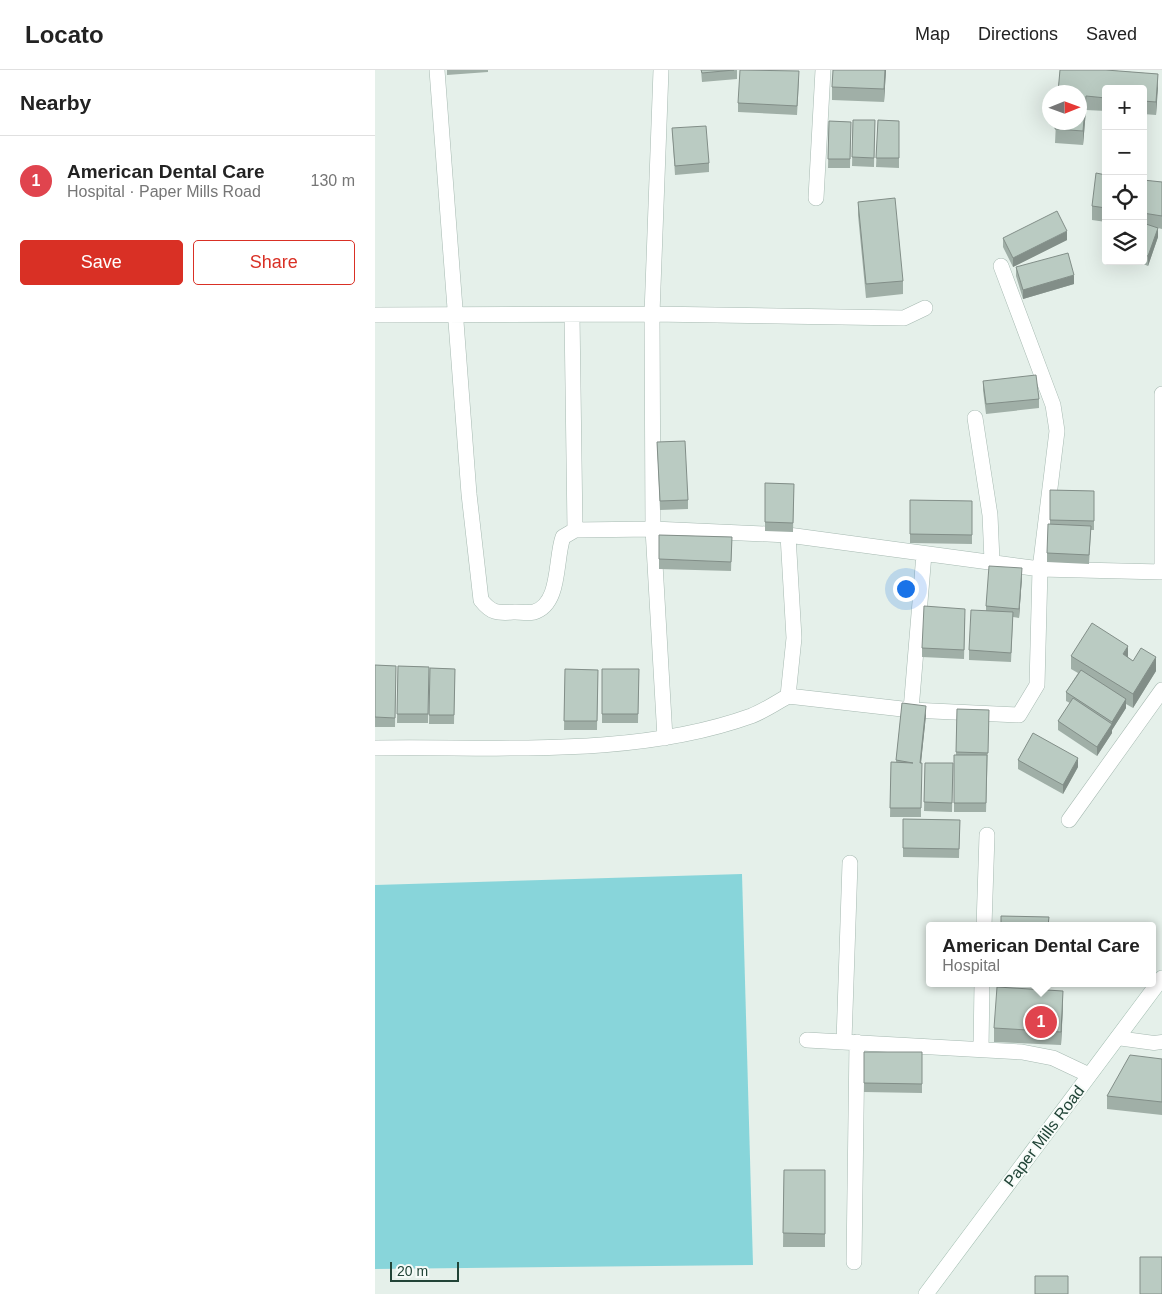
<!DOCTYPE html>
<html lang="en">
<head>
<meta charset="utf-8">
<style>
	:root { --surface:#fff; --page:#f2f2f2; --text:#222; --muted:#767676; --line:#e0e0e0; --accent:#d93025 }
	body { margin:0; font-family:Helvetica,sans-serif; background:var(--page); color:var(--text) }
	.controls { position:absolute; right:15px; top:15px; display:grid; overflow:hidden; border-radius:5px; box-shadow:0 5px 20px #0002 }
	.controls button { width:45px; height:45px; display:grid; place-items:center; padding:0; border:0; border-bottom:1px solid var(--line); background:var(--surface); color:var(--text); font:25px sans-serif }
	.compass { position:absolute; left:667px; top:15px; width:45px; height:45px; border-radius:50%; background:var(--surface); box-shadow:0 5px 20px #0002; rotate:89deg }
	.scale { position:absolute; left:15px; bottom:12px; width:69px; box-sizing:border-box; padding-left:5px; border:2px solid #214437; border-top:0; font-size:14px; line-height:18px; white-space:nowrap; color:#214437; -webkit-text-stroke:4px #f6fbf8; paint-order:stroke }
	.you { position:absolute; left:530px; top:518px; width:18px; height:18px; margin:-12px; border:4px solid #fff; border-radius:50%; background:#1a73e8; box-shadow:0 0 0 8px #1a73e833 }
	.badge { display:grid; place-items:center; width:32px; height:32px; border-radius:50%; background:var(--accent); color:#fff; font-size:16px; font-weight:700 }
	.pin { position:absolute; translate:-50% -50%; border:2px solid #fff; box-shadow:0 1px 5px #0006 }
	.popup { position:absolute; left:551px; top:852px; width:230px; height:65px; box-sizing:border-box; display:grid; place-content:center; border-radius:5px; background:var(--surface); filter:drop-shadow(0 1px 4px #0005); font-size:16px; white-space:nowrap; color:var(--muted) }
	.popup b { font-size:19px; color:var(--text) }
	.popup::after { content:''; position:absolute; left:50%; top:100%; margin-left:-10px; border:10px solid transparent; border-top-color:var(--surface) }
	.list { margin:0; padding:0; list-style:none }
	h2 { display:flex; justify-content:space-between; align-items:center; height:65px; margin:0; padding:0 20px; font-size:21px }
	h2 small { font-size:16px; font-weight:400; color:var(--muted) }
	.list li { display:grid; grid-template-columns:32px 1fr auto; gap:15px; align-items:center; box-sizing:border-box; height:90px; padding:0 20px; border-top:1px solid var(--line) }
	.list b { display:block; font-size:19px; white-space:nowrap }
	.list p { margin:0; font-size:16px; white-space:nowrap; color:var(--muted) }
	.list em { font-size:16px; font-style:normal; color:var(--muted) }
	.actions { display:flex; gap:10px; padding:15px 20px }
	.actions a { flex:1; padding:11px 0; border:1px solid var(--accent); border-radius:5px; text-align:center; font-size:18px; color:var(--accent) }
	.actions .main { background:var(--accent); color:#fff }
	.icon { flex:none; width:28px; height:28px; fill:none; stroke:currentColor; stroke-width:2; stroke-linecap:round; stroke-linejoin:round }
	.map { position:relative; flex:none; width:787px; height:1224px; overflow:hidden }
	header { display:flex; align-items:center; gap:30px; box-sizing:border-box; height:70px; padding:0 25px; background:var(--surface); border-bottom:1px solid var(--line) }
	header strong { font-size:24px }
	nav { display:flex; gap:28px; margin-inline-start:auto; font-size:18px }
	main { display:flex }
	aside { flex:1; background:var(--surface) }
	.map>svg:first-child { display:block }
</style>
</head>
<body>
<header>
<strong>Locato</strong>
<nav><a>Map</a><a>Directions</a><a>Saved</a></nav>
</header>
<main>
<aside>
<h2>Nearby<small></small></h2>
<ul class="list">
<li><span class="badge" style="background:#e0444e">1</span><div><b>American Dental Care</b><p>Hospital · Paper Mills Road</p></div><em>130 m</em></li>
</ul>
<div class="actions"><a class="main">Save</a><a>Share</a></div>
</aside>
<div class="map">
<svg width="787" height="1224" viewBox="0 0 787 1224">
	<rect width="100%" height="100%" fill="#e5f0ea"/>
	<!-- water -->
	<path fill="#88d5da" d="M367,804l11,391 -378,4v-384z"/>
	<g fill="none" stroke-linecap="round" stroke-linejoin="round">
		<defs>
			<path id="service" d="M742,968l37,5 8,-1"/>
			<path id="minor" d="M62,0l32,424 12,106c11,14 17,13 34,12 5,0 13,1 19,0 27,-8 21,-53 29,-75l12,-7 78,-1 12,209
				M286,0l-9,244 252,4 21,-10
				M441,128l7,-128
				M0,245l277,-1 1,215 135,6 6,103 -6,58c-12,7 -24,15 -37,20 -117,42 -253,30 -376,32
				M197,245l3,215
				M600,348l15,97 2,46
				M413,465l252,34 122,3
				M549,484l-13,156 108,5 18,-30 3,-116 17,-138 -4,-26 -52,-139
				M787,502v-178
				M413,626l123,14
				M694,750l93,-130
				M609,856l3,-91
				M432,970l215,12 31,6 36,17
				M469,971l6,-178
				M606,979l1,-66
				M479,1192l3,-220"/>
			<path id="secondary" d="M551,1224l236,-316"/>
		</defs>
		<!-- service casing -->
		<use href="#service" stroke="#a6b9b1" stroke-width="15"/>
		<!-- minor casing -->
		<use href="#minor" stroke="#a6b9b1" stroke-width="16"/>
		<!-- secondary casing -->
		<use href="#secondary" stroke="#a2bdb0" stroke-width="16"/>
		<!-- service -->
		<use href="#service" stroke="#fff" stroke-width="14"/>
		<!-- minor -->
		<use href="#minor" stroke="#fff" stroke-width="15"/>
		<!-- secondary -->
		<use href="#secondary" stroke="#fff" stroke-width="15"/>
	</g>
	<!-- wall -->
	<path fill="#a0afa7" d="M72,0h41v2l-41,3z
		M326,0h36v9l-35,3z
		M511,0l-2,32 -52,-2v-13z
		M685,0h46l52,4 -2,41 -13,-1v-25h-37v22l-20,-1 -3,35 -28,-2 1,-21h23v-30h-21z
		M424,10l-2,35 -59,-3v-9z
		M478,50h22l-1,47 -22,-1z
		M503,50l21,1v47l-23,-1z
		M454,51l22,1 -1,46h-22z
		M297,58l37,35v9l-34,3z
		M731,105v47l-14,-2v-14z
		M768,110l19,2v47l-4,-1v9l-10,29 -12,-5h7z
		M483,132l45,79v13l-37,4 -8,-83z
		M628,168l64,2 -54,27 -10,-20z
		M641,197l58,17 -51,15 -7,-23z
		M608,311l56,18v9l-53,6 -3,-24z
		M282,372l31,58v9l-28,1z
		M390,413l29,1 -1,48 -28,-1z
		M675,420l44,1v39h-3l-2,34 -42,-2v-9l3,-28z
		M535,430l62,1v43l-62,-1z
		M284,465l73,2 -1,34 -72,-2z
		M647,507l-3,41 -6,-1 -2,45 -42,-2v-10l17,-40v-4z
		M590,548l-1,41 -42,-2v-9z
		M696,586l57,1 5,4 23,10 -23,37 -7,-4v4l-14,22v3l-15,23 -39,-26v-9l12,-18 -4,-2v-9l12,-19 -7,-4z
		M0,595l21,1 -1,61h-20z
		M23,596l31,1 -1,56h-31z
		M55,598l25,1 -1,55h-25z
		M190,599l33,1 -1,60h-33z
		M227,599h37l-1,54h-36z
		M527,633l24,12 -5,48v54h-31l1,-55h5z
		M582,639l32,1 -3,102h-32v-57h2z
		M643,690l60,7 -15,27 -45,-25z
		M550,693h28l-1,49 -28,-1z
		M528,749l57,1 -1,38 -56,-1z
		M688,934l-2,41 -67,-3v-14z
		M547,982v41l-58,-1v-9z
		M787,989v56l-55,-6v-13z
		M409,1100h41v77h-42z"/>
	<!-- shaded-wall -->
	<path fill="#828e88" d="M510,0h1l-2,32v-13z
		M783,4v14l-2,27v-13z
		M711,26v14l-3,35v-14z
		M783,158v9l-10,29v-10z
		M692,161v9l-54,27v-9z
		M699,205v9l-51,15v-9z
		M647,498v9l-3,41v-9z
		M753,576v13l-5,-5z
		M781,587v14l-23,37v-14z
		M751,629v9l-14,22v3l-15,23v-9l15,-23v-2z
		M551,636v9l-6,57v-9z
		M703,688v9l-15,27v-9z
		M688,921v13l-2,41v-13z"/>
	<!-- building -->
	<path fill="#bacbc2" stroke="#828e88" d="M326,0h33l-32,3z
		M365,0l59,1 -2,35 -59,-3z
		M458,0h52l-1,19 -52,-2z
		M685,0h46l52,4 -2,28 -13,-1v-12h-37v9l-20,-2 -3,35 -28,-2 1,-7h23v-30h-21z
		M478,50h22l-1,38 -22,-1z
		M503,50l21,1v37h-23z
		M454,51l22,1 -1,37h-22z
		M331,56l3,37 -34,3 -3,-38z
		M721,103l10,2v33l-14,-2z
		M768,110l19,2v34l-19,-3z
		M520,128l8,83 -37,3 -8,-82z
		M682,141l10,20 -54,27 -10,-20z
		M768,153l15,5 -10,28 -5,-1z
		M693,183l6,22 -51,15 -7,-23z
		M661,305l3,24 -53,5 -3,-23z
		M310,371l3,59 -28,1 -3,-59z
		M390,413l29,1 -1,39 -28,-1z
		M675,420l44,1v30l-44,-1z
		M535,430l62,1v34l-62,-1z
		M673,454l43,2 -2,29 -42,-2z
		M284,465l73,2 -1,25 -72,-3z
		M614,496l33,2 -3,41 -33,-3z
		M549,536l41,3 -1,41 -42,-2z
		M596,540l42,2 -2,41 -42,-3z
		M717,553l36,23 -5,8 10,7 8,-13 15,9 -23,37 -62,-38z
		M0,595l21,1 -1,52 -20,-1z
		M23,596l31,1 -1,47h-31z
		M55,598l25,1 -1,46h-25z
		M190,599l33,1 -1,51h-33z
		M227,599h37l-1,45h-36z
		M706,600l45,29 -14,23 -46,-30z
		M698,628l39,26 -15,23 -39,-26z
		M527,633l24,3 -6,57h2l-1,45h-31l1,-46 22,1 -17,-3z
		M582,639l32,1 -1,43 -32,-1z
		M658,663l45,25 -15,27 -45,-25z
		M579,685h33l-1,48h-32z
		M550,693h28l-1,40 -28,-1z
		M528,749l57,1 -1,29 -56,-1z
		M626,846l48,1 -1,9h-47z
		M622,917l66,4 -2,41 -67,-4z
		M489,982h58v32l-58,-1z
		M755,985l32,4v43l-55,-6z
		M409,1100h41v64l-42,-1z
		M765,1187h22v37h-22z
		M660,1206h33v18h-33z"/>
	<g text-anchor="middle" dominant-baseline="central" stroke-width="4" stroke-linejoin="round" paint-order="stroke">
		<!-- street labels -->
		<g font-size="16" fill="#214437" stroke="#f6fbf8">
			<text transform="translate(669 1066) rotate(-53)">Paper Mills Road</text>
		</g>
	</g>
</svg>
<div class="controls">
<button>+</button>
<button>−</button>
<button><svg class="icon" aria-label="locate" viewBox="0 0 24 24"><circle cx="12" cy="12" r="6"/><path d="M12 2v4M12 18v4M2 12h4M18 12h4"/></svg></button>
<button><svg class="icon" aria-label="layers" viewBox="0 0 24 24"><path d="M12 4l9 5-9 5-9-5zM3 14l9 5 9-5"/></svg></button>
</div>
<svg class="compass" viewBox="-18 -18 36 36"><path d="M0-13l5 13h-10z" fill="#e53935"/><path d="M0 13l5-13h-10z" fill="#767676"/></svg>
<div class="scale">20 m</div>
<div class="you"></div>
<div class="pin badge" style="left:666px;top:952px;background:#e0444e">1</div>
<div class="popup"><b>American Dental Care</b>Hospital</div>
</div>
</main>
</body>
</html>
